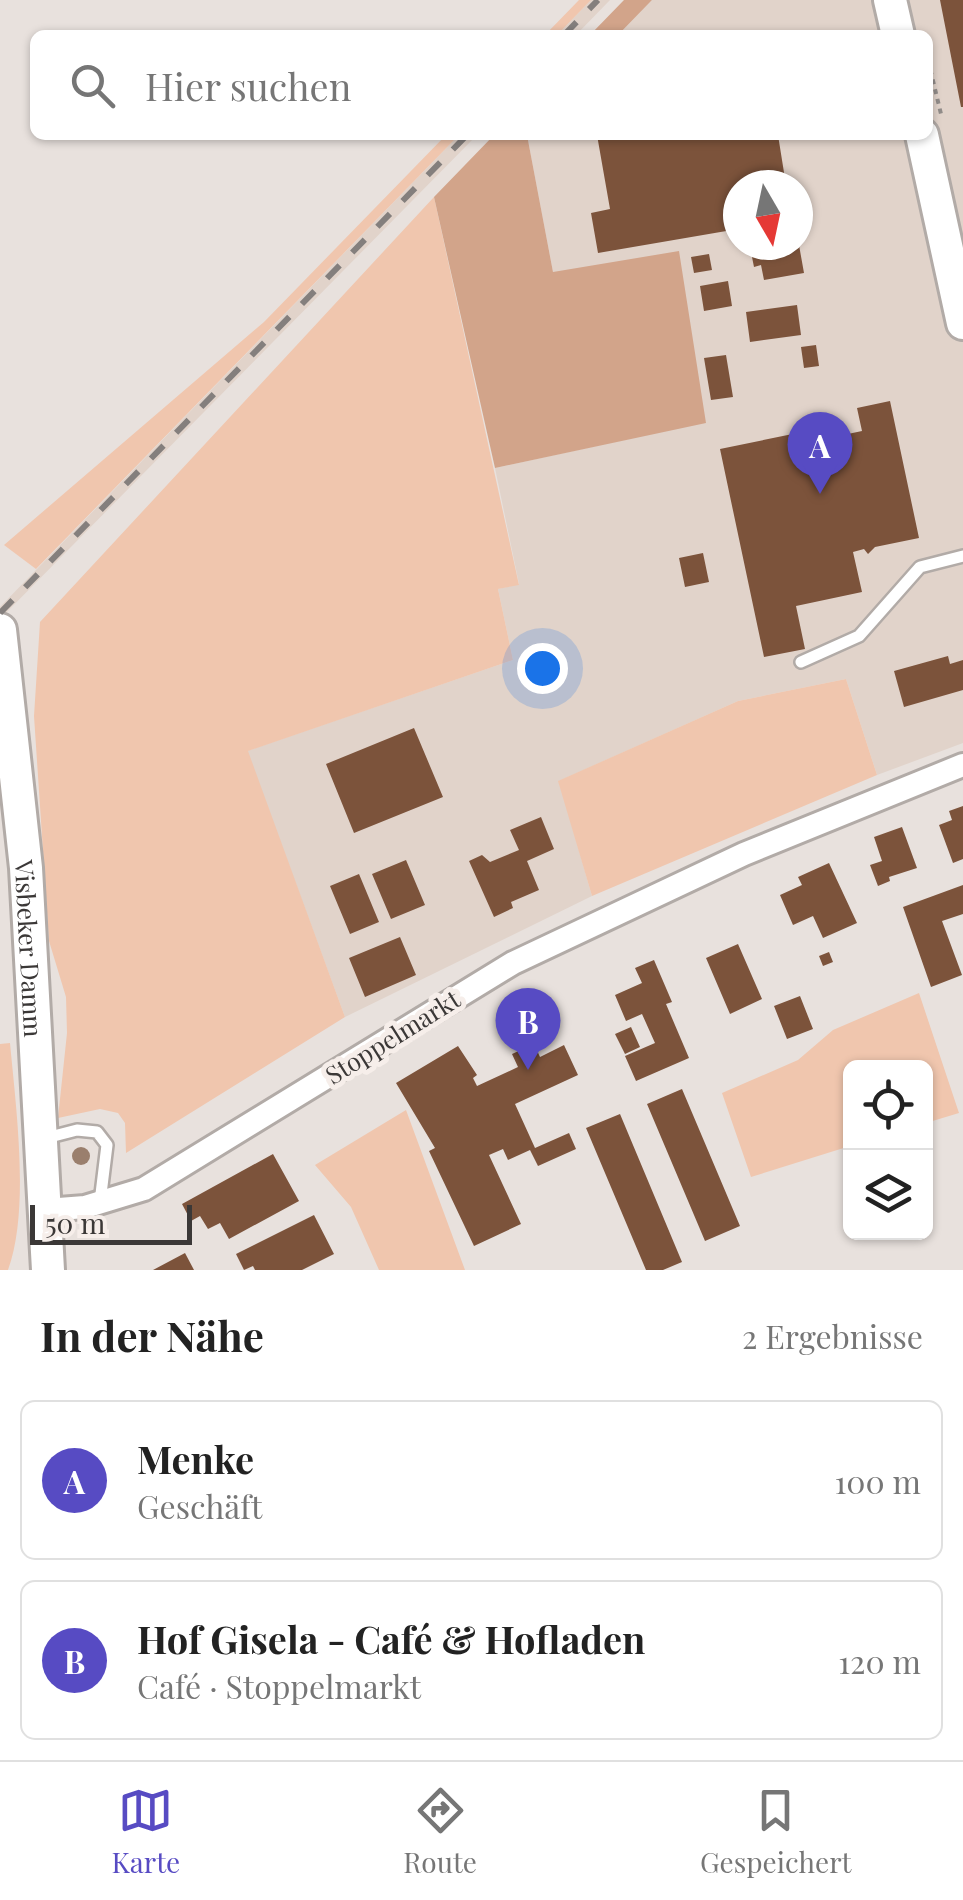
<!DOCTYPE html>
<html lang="de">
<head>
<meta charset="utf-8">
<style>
	:root { --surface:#fff; --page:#f6f6f6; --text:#222; --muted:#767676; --line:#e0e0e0; --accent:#574bc3 }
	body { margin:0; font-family:"Playfair Display",serif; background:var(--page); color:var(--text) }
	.controls { position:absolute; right:30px; bottom:30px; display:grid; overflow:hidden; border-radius:15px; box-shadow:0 2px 8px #0004 }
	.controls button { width:90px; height:90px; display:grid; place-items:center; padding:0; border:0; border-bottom:2px solid var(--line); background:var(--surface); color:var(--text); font:50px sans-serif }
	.compass { position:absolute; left:723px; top:170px; width:90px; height:90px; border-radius:50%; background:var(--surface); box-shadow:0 2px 8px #0004; rotate:171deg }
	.scale { position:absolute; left:30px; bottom:25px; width:162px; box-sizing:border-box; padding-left:10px; border:5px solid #3b3837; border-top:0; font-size:28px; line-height:35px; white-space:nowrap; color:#3b3837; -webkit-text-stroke:8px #f6eeea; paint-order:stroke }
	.you { position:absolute; left:542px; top:668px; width:35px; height:35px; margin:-25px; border:8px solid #fff; border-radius:50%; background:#1a73e8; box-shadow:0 0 0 15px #1a73e833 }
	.badge { display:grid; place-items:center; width:65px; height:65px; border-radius:50%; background:var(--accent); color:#fff; font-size:32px; font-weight:700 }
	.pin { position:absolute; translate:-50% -82px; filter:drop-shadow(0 2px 5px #0008) }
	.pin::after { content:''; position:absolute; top:52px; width:35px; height:30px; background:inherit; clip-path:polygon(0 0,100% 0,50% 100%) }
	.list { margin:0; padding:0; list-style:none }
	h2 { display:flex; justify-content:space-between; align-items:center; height:130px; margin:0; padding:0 40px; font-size:42px }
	h2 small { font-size:32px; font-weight:400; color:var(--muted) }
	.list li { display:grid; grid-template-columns:65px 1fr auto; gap:30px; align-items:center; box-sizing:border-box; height:160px; margin:0 20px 20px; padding:0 20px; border:2px solid var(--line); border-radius:15px }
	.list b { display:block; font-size:38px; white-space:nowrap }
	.list p { margin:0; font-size:32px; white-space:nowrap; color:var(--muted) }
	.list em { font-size:32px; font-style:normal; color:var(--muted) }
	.icon { flex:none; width:55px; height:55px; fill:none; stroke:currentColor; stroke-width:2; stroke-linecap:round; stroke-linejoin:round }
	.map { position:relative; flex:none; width:963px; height:1270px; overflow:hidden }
	.search { position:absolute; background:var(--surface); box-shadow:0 2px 8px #0004; left:30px; right:30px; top:30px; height:110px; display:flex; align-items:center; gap:25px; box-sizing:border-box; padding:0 35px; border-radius:15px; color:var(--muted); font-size:38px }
	.sheet { height:490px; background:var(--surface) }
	nav { display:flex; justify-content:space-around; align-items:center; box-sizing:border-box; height:140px; border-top:2px solid var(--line); background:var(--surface); font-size:28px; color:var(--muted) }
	nav a { display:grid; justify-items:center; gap:5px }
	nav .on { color:var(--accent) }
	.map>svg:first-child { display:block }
</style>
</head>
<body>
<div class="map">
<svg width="963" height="1270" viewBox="0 0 963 1270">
	<rect width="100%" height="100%" fill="#e8e1dd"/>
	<!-- built -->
	<path fill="#e1d3ca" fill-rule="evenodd" d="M591,0h19l-34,35h-19z
		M652,0h311v743l-86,32 -31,-96 -108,22 -179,80 33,115 -247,121 -98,-266 266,-91 -15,-71 21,-5 -24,-116 211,-46 -153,-150 -26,-137h401v-100h-310zM738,185h60v60h-60z
		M459,135h18l-477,484v-12z"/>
	<!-- green -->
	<path fill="#f0c6ae" d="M579,0h12l-34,35h-12z
		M446,135h13l-423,434 -32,-24 260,-223z
		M434,197l85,388 -21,4 15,71 -265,91 97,266 -219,136 -1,-30 -7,-10 -18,-4 -42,9 9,-85 -1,-36 -17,-56 -15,-225 6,-94z
		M846,679l31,96 -285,121 -34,-115 180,-80z
		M919,993l40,120 -33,10v-55h-76v78l-99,31 -29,-84 76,-33 35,-30z
		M10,1043c6,65 20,167 -2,227h-8v-226z
		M406,1110l59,160h-86l-28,-63 -36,-42z"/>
	<!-- forest -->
	<path fill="#d2a48a" d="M624,0h28l-34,35h-28z
		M494,135h33l26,137 126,-21 27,172 -211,45 -61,-271z"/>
	<!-- building -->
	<path fill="#7c533b" d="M940,0h23v107h-2z
		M597,135h181l8,50h-48v44l-140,24 -7,-40 19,-4z
		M760,245h39l5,28 -40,7 -3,-15 -7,2 -4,-20z
		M709,254l3,16 -18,3 -3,-16z
		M728,281l4,25 -28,5 -4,-25z
		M797,305l4,30 -51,7 -4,-30z
		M816,345l3,21 -15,2 -3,-21z
		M726,355l7,42 -22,3 -7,-42z
		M890,401l29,137 -44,9 -7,7 -4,-5 -11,3 9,40 -66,14 9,43 -41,8 -44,-208 107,-22 2,11 33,-7 -5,-23z
		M703,553l6,29 -24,5 -6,-29z
		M948,656l2,8 13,-4v30l-59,17 -10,-36z
		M414,728l29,69 -89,36 -28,-69z
		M963,806v53l-10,4 -14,-38 13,-5 -3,-9z
		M541,817l13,32 -27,12 12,29 -28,12 2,6 -19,9 -25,-56 13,-6 8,7 29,-12 -9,-20z
		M902,827l15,41 -28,9 1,4 -12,5 -8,-21 12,-4 -8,-24z
		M406,860l19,45 -34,14 -19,-45z
		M829,863l28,60 -34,15 -10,-22 -20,9 -13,-30 22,-10 -4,-8z
		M359,874l20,48 -29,12 -20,-48z
		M963,885v29l-21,7 20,54 -31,12 -28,-80z
		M400,937l16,38 -51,22 -16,-39z
		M738,944l24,55 -32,15 -24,-56z
		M829,952l4,10 -10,4 -4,-10z
		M654,960l18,42 -6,2 23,54 -53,23 -11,-25 30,-13 -13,-29 -16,7 -11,-26 27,-12 -7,-15z
		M800,996l13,33 -26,10 -13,-33z
		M631,1027l9,20 -15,7 -10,-20z
		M534,1044l6,13 24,-12 14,30 -63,29 20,44 34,-15 7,16 -38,17 -8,-16 -22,10 -5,-11 -14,6 32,69 -47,22 -45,-95 6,-3 -39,-65 62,-37 19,29 -4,3 4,8 41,-19 -6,-13z
		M682,1089l58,137 -35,15 -58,-137z
		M620,1114l62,148 -19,8h-17l-60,-142z
		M273,1154l26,47 -70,38 -9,-16 -12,6 -8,-13 -9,5 -9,-17z
		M314,1215l20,39 -32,16h-47l-2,-4 -9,4 -8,-16z
		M185,1253l9,17h-41z"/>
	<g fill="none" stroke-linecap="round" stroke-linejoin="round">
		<defs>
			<path id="lane" d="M801,662l58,-26 61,-69 43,-11
				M46,1138l31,-8 20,2 10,13 -7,57"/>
			<path id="street" d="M46,1210l39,-3 59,-18 369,-226 231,-109 219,-89"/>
			<g id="secondary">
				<path d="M890,0l8,35"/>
				<path d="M922,135l41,188"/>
				<path id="s1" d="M0,630l26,238 22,402"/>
			</g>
		</defs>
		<!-- lane casing -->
		<use href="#lane" stroke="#b2aba7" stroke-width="16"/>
		<!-- street casing -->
		<use href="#street" stroke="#b2aba7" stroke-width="28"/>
		<!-- secondary casing -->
		<use href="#secondary" stroke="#b2aba7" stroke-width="38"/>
		<!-- path -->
		<path stroke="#928d8a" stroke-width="4" stroke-dasharray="5 5" stroke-linecap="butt" d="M928,60l13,54"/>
		<!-- lane -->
		<use href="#lane" stroke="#fff" stroke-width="11"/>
		<!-- street -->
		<use href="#street" stroke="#fff" stroke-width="22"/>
		<!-- secondary -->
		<use href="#secondary" stroke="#fff" stroke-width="32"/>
		<!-- rail -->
		<path stroke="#847f7d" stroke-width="6" stroke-dasharray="18 18" stroke-linecap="butt" d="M564,35l34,-35
			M0,613l467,-478"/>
	</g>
	<!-- trees -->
	<circle fill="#9a7f6d" cx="81" cy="1156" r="9"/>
	<g text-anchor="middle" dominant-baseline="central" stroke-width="10" stroke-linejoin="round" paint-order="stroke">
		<!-- street labels -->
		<g font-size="25" fill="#3b3837" stroke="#f6eeea">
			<text stroke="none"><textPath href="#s1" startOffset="320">Visbeker Damm</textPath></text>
			<text transform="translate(392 1036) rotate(-32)">Stoppelmarkt</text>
		</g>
	</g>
</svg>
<div class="controls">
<button><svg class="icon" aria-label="locate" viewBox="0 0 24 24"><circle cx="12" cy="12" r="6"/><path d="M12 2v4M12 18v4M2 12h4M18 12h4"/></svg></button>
<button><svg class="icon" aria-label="layers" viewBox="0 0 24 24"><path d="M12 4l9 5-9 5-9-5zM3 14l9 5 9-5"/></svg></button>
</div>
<svg class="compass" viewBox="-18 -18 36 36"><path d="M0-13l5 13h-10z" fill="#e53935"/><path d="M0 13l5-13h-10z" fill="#767676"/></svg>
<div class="scale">50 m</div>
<div class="you"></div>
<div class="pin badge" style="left:820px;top:494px">A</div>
<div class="pin badge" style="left:528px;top:1070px">B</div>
<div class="search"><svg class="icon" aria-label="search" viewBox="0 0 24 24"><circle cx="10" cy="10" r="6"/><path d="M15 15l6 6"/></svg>Hier suchen</div>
</div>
<section class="sheet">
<h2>In der Nähe<small>2 Ergebnisse</small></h2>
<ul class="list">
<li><span class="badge">A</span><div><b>Menke</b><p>Geschäft</p></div><em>100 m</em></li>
<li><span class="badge">B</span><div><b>Hof Gisela - Café &amp; Hofladen</b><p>Café · Stoppelmarkt</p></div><em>120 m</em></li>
</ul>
</section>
<nav>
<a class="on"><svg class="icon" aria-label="map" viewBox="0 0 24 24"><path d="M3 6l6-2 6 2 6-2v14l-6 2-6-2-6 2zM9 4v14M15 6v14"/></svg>Karte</a>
<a><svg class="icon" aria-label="directions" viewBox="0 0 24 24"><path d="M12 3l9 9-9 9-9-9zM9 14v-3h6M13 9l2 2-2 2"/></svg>Route</a>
<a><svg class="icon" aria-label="saved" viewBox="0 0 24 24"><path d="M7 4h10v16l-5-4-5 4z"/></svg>Gespeichert</a>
</nav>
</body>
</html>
